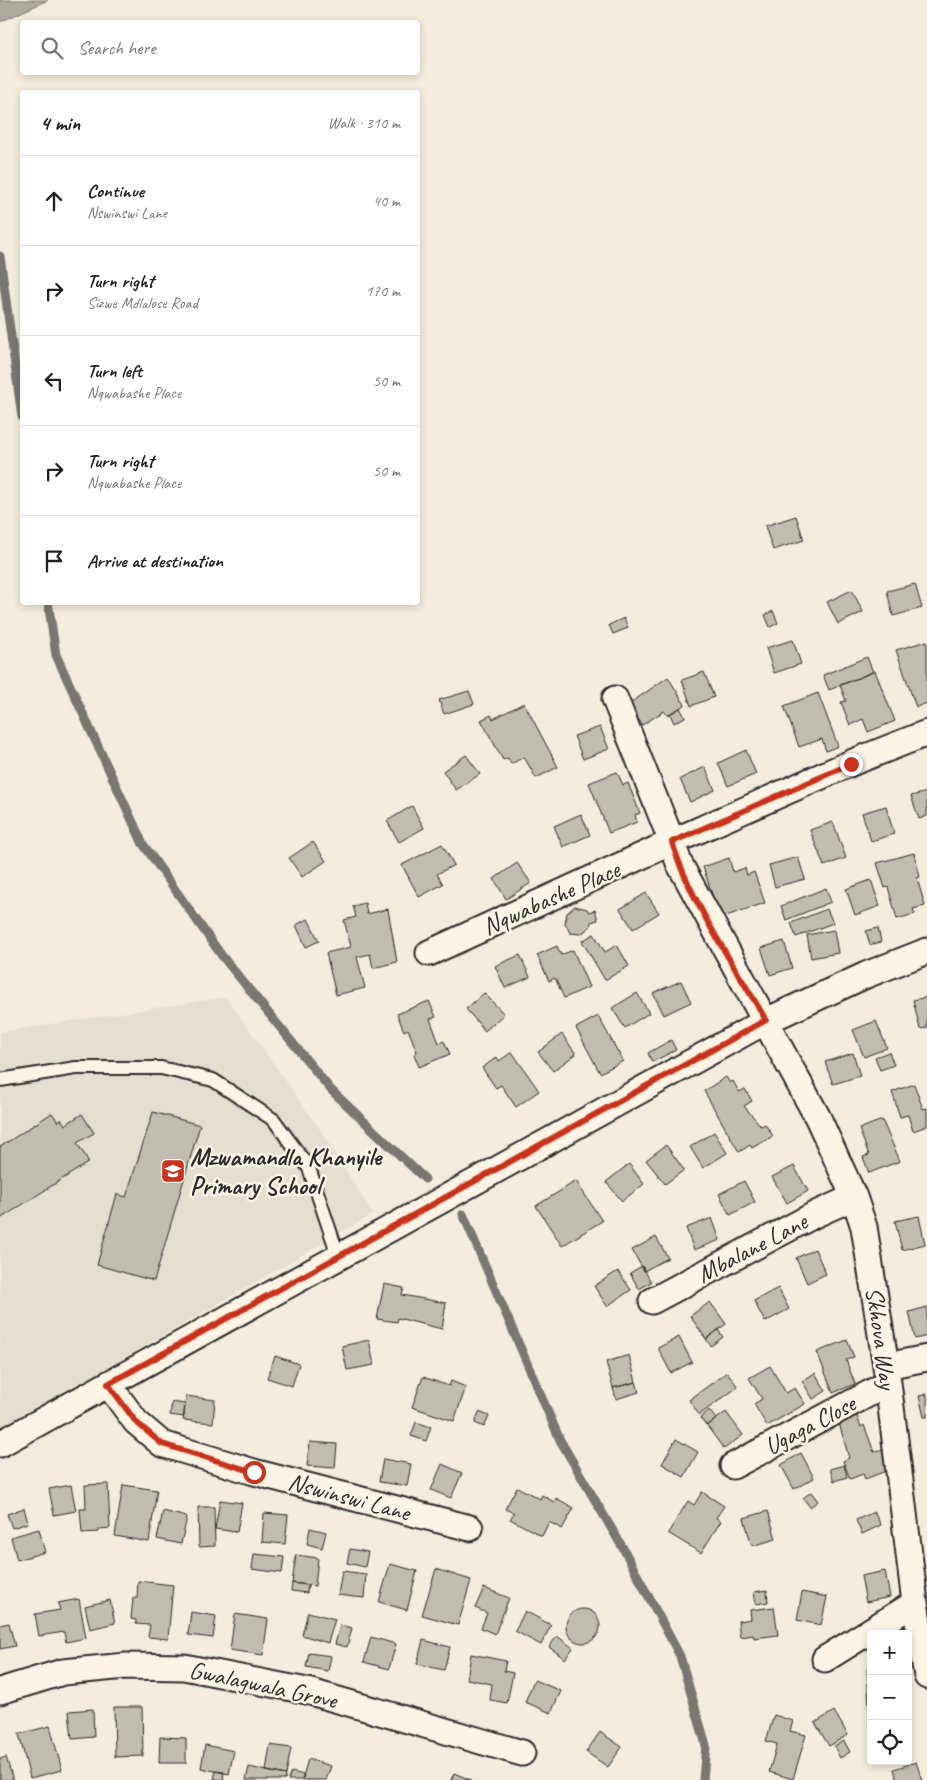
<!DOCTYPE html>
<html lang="en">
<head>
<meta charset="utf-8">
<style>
	:root { --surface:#fff; --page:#f2f2f2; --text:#202124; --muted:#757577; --line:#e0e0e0 }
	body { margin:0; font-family:Caveat,sans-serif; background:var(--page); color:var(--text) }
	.controls { position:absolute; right:15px; bottom:15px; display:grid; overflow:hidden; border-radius:5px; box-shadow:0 2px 8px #0003 }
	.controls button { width:45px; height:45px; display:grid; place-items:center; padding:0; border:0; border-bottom:1px solid var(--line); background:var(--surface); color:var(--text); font:25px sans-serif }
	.stop { position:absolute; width:15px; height:15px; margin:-11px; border:4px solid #c8321e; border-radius:50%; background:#fff }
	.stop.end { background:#c8321e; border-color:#fff; box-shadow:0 1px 5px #0008 }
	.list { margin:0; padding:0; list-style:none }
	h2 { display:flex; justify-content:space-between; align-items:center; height:65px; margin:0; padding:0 20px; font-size:21px }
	h2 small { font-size:16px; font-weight:400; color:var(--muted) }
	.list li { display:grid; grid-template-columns:32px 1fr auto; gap:15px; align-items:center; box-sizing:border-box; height:90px; padding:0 20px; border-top:1px solid var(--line) }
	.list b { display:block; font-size:19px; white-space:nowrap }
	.list p { margin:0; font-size:16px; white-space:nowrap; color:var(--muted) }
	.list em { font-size:16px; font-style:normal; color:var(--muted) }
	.icon { flex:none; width:28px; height:28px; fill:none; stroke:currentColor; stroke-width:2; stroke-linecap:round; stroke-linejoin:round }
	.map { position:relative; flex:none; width:927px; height:1780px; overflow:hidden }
	.search { position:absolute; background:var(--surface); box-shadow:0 2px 8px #0003; left:20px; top:20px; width:400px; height:55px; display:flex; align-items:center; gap:12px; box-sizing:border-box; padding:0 18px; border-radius:5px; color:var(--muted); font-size:19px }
	.panel { position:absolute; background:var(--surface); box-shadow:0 2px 8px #0003; left:20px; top:90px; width:400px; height:515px; border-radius:5px }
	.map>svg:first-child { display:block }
</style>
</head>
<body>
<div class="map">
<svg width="927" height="1780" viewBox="0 0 927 1780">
	<rect width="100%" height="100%" fill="#f4edde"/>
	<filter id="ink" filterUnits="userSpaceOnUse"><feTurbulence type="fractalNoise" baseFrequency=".02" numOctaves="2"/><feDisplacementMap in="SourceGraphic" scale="10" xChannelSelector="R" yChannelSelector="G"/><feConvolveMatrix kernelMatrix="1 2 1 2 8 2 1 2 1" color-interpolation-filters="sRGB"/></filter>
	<g filter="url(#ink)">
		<!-- built -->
		<path fill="#e5dfd0" d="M226,997l93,131 54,86 -373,216v-398z"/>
		<!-- water -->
		<path fill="#afaaa0" stroke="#7a7771" d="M0,0h48l-48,22z"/>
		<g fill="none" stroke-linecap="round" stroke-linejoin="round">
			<!-- stream -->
			<path stroke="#7a7771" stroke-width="9" d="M0,256l22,161
				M48,602l8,53 87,189 79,112 109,134 94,89
				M463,1214l97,226 64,110 56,106 26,89 -3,35"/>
		</g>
		<!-- building -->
		<path fill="#c2bdb1" stroke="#2b2b2b" d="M796,516l8,24 -31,10 -8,-24z
			M915,584l7,24 -29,8 -6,-25z
			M852,590l11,22 -25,12 -11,-22z
			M773,611l5,12 -8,4 -5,-12z
			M624,618l4,10 -15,6 -4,-9z
			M793,640l8,24 -27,9 -8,-25z
			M927,641v62l-11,4 -20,-57z
			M867,657l6,15 -44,18 -6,-15z
			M875,671l20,50 -27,11 -5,-13 -13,6 -9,-23 5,-1 -6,-16z
			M704,672l10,25 -23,9 -9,-26z
			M668,677l17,28 -18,10 -3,-4 -22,14 -13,-21z
			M469,691l5,13 -30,10 -5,-14z
			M818,693l20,53 -12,5 -4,-12 -23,8 -15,-41z
			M524,703l34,64 -22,11 -12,-21 -13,7 -3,-6 -5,2 -22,-40 10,-5 2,4z
			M680,708l5,9 -11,6 -4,-9z
			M600,727l9,22 -26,10 -9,-23z
			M746,750l10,24 -28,12 -10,-23z
			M466,755l14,19 -24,16 -13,-19z
			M705,767l10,23 -25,12 -10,-23z
			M617,772l6,13 5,-2 12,30 -5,2 2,7 -28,11 -20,-50z
			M927,792v24l-8,3 -8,-23z
			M412,806l12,22 -25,14 -12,-21z
			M886,806l8,28 -23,7 -9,-28z
			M581,814l9,21 -27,12 -9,-21z
			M833,822l13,36 -22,8 -14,-36z
			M313,842l13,19 -24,16 -13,-19z
			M442,844l12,21 -17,9 6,10 -24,13 -17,-32z
			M914,853l6,24 -3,1 8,28 -12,3 2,5 -18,5 -9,-32 -3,1 -8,-25z
			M798,857l7,22 -30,8 -6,-22z
			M729,858l4,14 12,-4 2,7 7,-3 11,31 -45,15 -17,-51z
			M517,863l14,20 -25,16 -12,-20z
			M871,880l9,26 -25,9 -9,-26z
			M826,888l5,14 -45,18 -5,-14z
			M646,893l13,20 -26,16 -13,-20z
			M365,903l2,11 21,-5 9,53 -24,6 -3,-14 -13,3 8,31 -29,7 -10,-42 25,-6 -7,-27 12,-3 -3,-11z
			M575,906l12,3 2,3 6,-2 3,10 -7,2 -1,5 -9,7 -11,-1 -5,-10 2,-10z
			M827,909l6,14 -37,14 -5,-14z
			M308,919l11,22 -13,6 -10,-22z
			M878,928l3,14 -11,3 -4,-14z
			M834,930l4,23 -27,5 -4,-23z
			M594,934l11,18 12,-7 12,21 -24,14 -23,-39z
			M784,941l8,27 -22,7 -9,-27z
			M557,946l4,9 12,-5 16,37 -25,11 -9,-20 -6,3 -12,-26z
			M520,955l10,22 -25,11 -10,-22z
			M681,981l10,21 -27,13 -11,-22z
			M484,993l20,21 -19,17 -19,-22z
			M637,993l12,20 -24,15 -13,-20z
			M927,997v31l-7,1 -7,-29z
			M429,1001l7,16 -6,2 9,24 5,-2 6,13 -31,13 -5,-13 3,-2 -9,-23 -4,2 -7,-17z
			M598,1016l25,45 -23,12 -24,-45z
			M876,1021l11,27 -23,9 -11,-27z
			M562,1034l14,20 -23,17 -15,-19z
			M671,1040l5,10 -24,12 -4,-9z
			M512,1052l27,39 -23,16 -15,-22 -5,3 -14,-20 15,-11 2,4z
			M889,1052l5,13 -14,5 -5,-13z
			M853,1053l7,23 -27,8 -8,-22z
			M726,1077l4,6 3,-2 6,11 6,-3 7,12 -8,5 17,20 4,-2 8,12 -21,12 -2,-3 -11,7 -35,-61z
			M914,1084l9,25 4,-1v18l-14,5 -5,-16 -8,2 -8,-25z
			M153,1112l47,13 -46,156 -57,-16 20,-71 9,3z
			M52,1113l6,9 3,-3 4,6 17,-11 12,19 -17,10 12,19 -89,57v-72z
			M882,1120l18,41 -31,12 -6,-16 6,-2 -10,-26z
			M714,1132l13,21 -24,15 -13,-21z
			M666,1145l18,25 -19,14 -19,-24z
			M629,1164l15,20 -22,17 -16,-19z
			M794,1166l14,25 -21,12 -15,-26z
			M576,1181l26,40 -40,25 -26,-40z
			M744,1181l11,21 -25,13 -11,-21z
			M919,1216l6,28 -23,6 -7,-29z
			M712,1218l8,22 -26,10 -8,-22z
			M656,1237l12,21 -24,13 -12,-21z
			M815,1249l11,25 -19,9 -11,-25z
			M642,1266l9,16 -12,7 -9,-16z
			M618,1271l13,19 -24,16 -13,-20z
			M384,1284l20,4 -2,7 44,8 -4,26 -44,-11 -1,4 -20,-3z
			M778,1288l11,21 -24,13 -11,-21z
			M710,1302l16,22 -20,15 -16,-23z
			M927,1307v29l-12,3 -6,-27z
			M718,1330l5,7 -12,9 -5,-7z
			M679,1337l13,25 -21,11 -13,-25z
			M369,1340l5,25 -27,5 -5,-24z
			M847,1340l7,17 -8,3 9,24 -22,9 -16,-41z
			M629,1355l7,27 -23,6 -7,-26z
			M275,1356l24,8 -7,22 -25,-8z
			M770,1366l16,27 9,-5 10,16 -38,22 -13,-22 8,-5 -13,-21z
			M727,1372l11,15 -39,28 -10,-15z
			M815,1373l11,18 -13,8 -11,-18z
			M423,1377l26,9 2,-5 15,6 -12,34 -42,-14z
			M636,1382l3,10 -23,7 -3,-11z
			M927,1394v23h-3l-5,-21z
			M186,1396l29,4 -2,23 -30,-3z
			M172,1402l13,2 -1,13 -14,-2z
			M709,1410l7,9 -9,7 -7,-8z
			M479,1412l10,4 -5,11 -9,-4z
			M726,1412l17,23 -19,14 -17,-23z
			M856,1413l5,14 3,-2 10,27 10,-2 2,21 -21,8 -2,-5 -13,5 -7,-18 6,-3 -11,-38z
			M416,1422l15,5 -5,14 -15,-5z
			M676,1439l22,13 -14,25 -22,-13z
			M310,1442l27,2 -2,24 -28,-2z
			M801,1453l13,25 -20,11 -13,-24z
			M383,1459l28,5 -4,22 -28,-4z
			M442,1464l20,9 -11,25 -20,-8z
			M844,1465l3,12 -13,4 -4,-12z
			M108,1484l2,44 -11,1v3l-17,1 -2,-24h6l-1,-24z
			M71,1485l5,26 -22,4 -5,-26z
			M123,1485l34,5 -8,52 -34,-6z
			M517,1487l23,12 2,-4 12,7 2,-4 18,10 -12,21 -13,-7 -7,14 -32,-17 4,-6 -9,-4z
			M702,1492l22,14 -8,12 5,3 -20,32 -33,-20 20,-32 6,4z
			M811,1492l7,9 -8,6 -7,-9z
			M220,1500l22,3 -5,29 -22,-3z
			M198,1507h16l1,39 -16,1z
			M24,1508l4,15 -16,5 -5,-14z
			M163,1511l24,6 -6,27 -24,-5z
			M768,1511l8,28 -24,7 -8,-28z
			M874,1512l7,13 -19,9 -6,-14z
			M264,1513l24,2 -3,29 -23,-2z
			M310,1528l16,4 -4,16 -15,-4z
			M39,1529l6,23 -28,8 -6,-23z
			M350,1549l18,3 -3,15 -18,-4z
			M254,1554l30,3 -2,16 -30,-4z
			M296,1555l22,3 -3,28 -23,-3z
			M390,1564l27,7 -10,39 -28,-8z
			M436,1569l35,11 -13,45 -36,-10z
			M342,1571l24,3 -2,24 -26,-3z
			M885,1571l5,26 -24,5 -5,-26z
			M138,1581l35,4 -5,54 -20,-2 2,-12 -14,-1v-4l-5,-1 2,-21h4z
			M292,1583l16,2 -1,8 -16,-2z
			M484,1588l25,10 -14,36 -14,-6 6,-15 -12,-5z
			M767,1590l1,12 -12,2 -2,-12z
			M802,1592l25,5 -6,28 -24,-5z
			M79,1599l7,39 -20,4 -2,-10 -25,4 -4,-22 25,-4 -2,-7z
			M110,1600l5,23 -25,6 -5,-23z
			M774,1607l4,28 -24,3 -1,-3 -13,2 -2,-16 13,-2 -1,-9z
			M566 1626a17 17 0 1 1 34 0a17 17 0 1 1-34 0Z
			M525,1611l26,14 -10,20 -26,-14z
			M191,1612l25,4 -3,22 -25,-3z
			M308,1612l27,7 -7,24 -26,-8z
			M235,1614l33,5 -5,36 -33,-5z
			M9,1623l6,23 -15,3v-24z
			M340,1625l12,3 -5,19 -12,-3z
			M557,1636l16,12 -8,11 -16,-12z
			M371,1637l25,7 -7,25 -25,-7z
			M423,1640l27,7 -6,23 -27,-6z
			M309,1653l22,3 -3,15 -22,-4z
			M471,1654l35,7 -2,10 9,2 -6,30 -17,-3 2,-16 -25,-5z
			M867,1669h4l-1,57z
			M534,1680l27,11 -10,22 -26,-11z
			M114,1707h28l1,49 -28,1z
			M93,1709l1,28 -22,2 -3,-28z
			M834,1711l14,24 -19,11 -14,-23z
			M774,1715l19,6 -3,10 16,4 -13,44 -24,-7 8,-28 -11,-3z
			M50,1726l12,44 -32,8 -11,-44z
			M600,1732l22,15 -14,20 -22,-15z
			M160,1737l26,1v25h-27z
			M844,1741l6,11 -10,6 -6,-12z
			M205,1745l29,6 -5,23 -28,-6z
			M270,1745l21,3 -5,27 -20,-4z
			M6,1757l7,23h-13v-21z
			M308,1759l23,7 -5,14h-24z
			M916,1762l6,18h-25l-3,-11z
			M249,1767l37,8 -1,5h-39z
			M216,1771l8,1 -1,8 -9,-1z
			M291,1772l13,3 -2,5h-14z
			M454,1773l17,7h-20z"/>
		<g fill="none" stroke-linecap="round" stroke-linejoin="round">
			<defs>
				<path id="service" d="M0,1080l76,-12h85l52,12 61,40 35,48 30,90"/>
				<path id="minor" d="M615,699l57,143 7,21 139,255 36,79 10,30 22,139 29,237 12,73
					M429,953l243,-111 179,-79 76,-30
					M652,1301l164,-87 38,-17
					M886,1366l41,-8
					M108,1384l28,38 26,22 92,28 216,56
					M0,1444l766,-423 100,-46 61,-24
					M733,1466l154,-82
					M825,1659l90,-56
					M0,1691l63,-19 63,-6 58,1 123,24 215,62"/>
			</defs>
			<!-- service casing -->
			<use href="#service" stroke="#2b2b2b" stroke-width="16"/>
			<!-- minor casing -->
			<use href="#minor" stroke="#2b2b2b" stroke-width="29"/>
			<!-- service -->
			<use href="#service" stroke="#fcf5e5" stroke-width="12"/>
			<!-- minor -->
			<use href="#minor" stroke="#fcf5e5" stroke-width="25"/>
		</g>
	</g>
	<g fill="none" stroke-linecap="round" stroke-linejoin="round" filter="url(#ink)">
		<!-- route -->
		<path stroke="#c8321e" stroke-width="6" d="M254,1472l-92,-28 -26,-22 -28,-38 658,-364c-31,-53 -76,-119 -94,-178l179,-78"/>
	</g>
	<!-- icons -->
	<defs>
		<symbol id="school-square" viewBox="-11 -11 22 22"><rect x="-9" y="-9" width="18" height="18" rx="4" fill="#c8321e" stroke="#fcf5e5"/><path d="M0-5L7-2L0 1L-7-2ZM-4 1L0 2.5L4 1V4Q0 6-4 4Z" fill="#fff"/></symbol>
	</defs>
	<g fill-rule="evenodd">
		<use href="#school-square" x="159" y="1157" width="28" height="28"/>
	</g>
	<g text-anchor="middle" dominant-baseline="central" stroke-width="5" stroke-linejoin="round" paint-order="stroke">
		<!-- street labels -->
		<g font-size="25" fill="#2b2b2b" stroke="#fcf5e5">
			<text transform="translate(551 898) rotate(-24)">Nqwabashe Place</text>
			<text transform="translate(752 1248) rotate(-28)">Mbalane Lane</text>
			<text transform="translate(881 1338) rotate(82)">Skhova Way</text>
			<text transform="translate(810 1425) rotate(-28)">Ugaga Close</text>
			<text transform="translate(349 1497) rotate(15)">Nswinswi Lane</text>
			<text transform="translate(263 1685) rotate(12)">Gwalagwala Grove</text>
		</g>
		<!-- poi labels -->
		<g font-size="25" font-weight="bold" fill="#2b2b2b" stroke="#fcf5e5" text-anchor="start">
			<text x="190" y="1157">Mzwamandla Khanyile<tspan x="190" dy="29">Primary School</tspan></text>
		</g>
	</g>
</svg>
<div class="controls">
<button>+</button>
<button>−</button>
<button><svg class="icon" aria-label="locate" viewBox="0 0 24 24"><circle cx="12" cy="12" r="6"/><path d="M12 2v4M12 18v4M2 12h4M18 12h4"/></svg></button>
</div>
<div class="stop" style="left:254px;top:1472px"></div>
<div class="stop end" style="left:851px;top:764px"></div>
<div class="search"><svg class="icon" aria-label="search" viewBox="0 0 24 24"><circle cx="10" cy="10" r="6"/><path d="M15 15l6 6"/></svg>Search here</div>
<section class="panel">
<h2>4 min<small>Walk · 310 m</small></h2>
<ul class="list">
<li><svg class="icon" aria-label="ahead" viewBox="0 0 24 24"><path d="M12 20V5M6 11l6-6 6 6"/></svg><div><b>Continue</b><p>Nswinswi Lane</p></div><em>40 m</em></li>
<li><svg class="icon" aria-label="right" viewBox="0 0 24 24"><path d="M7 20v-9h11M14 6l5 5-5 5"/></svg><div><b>Turn right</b><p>Sizwe Mdlalose Road</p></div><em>170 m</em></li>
<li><svg class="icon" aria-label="left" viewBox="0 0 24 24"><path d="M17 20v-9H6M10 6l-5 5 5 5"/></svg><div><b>Turn left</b><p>Nqwabashe Place</p></div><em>50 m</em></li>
<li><svg class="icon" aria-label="right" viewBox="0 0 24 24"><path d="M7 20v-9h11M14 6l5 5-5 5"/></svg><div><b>Turn right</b><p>Nqwabashe Place</p></div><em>50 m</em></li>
<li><svg class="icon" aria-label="arrive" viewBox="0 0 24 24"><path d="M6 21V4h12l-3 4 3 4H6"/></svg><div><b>Arrive at destination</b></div></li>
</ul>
</section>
</div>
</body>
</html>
